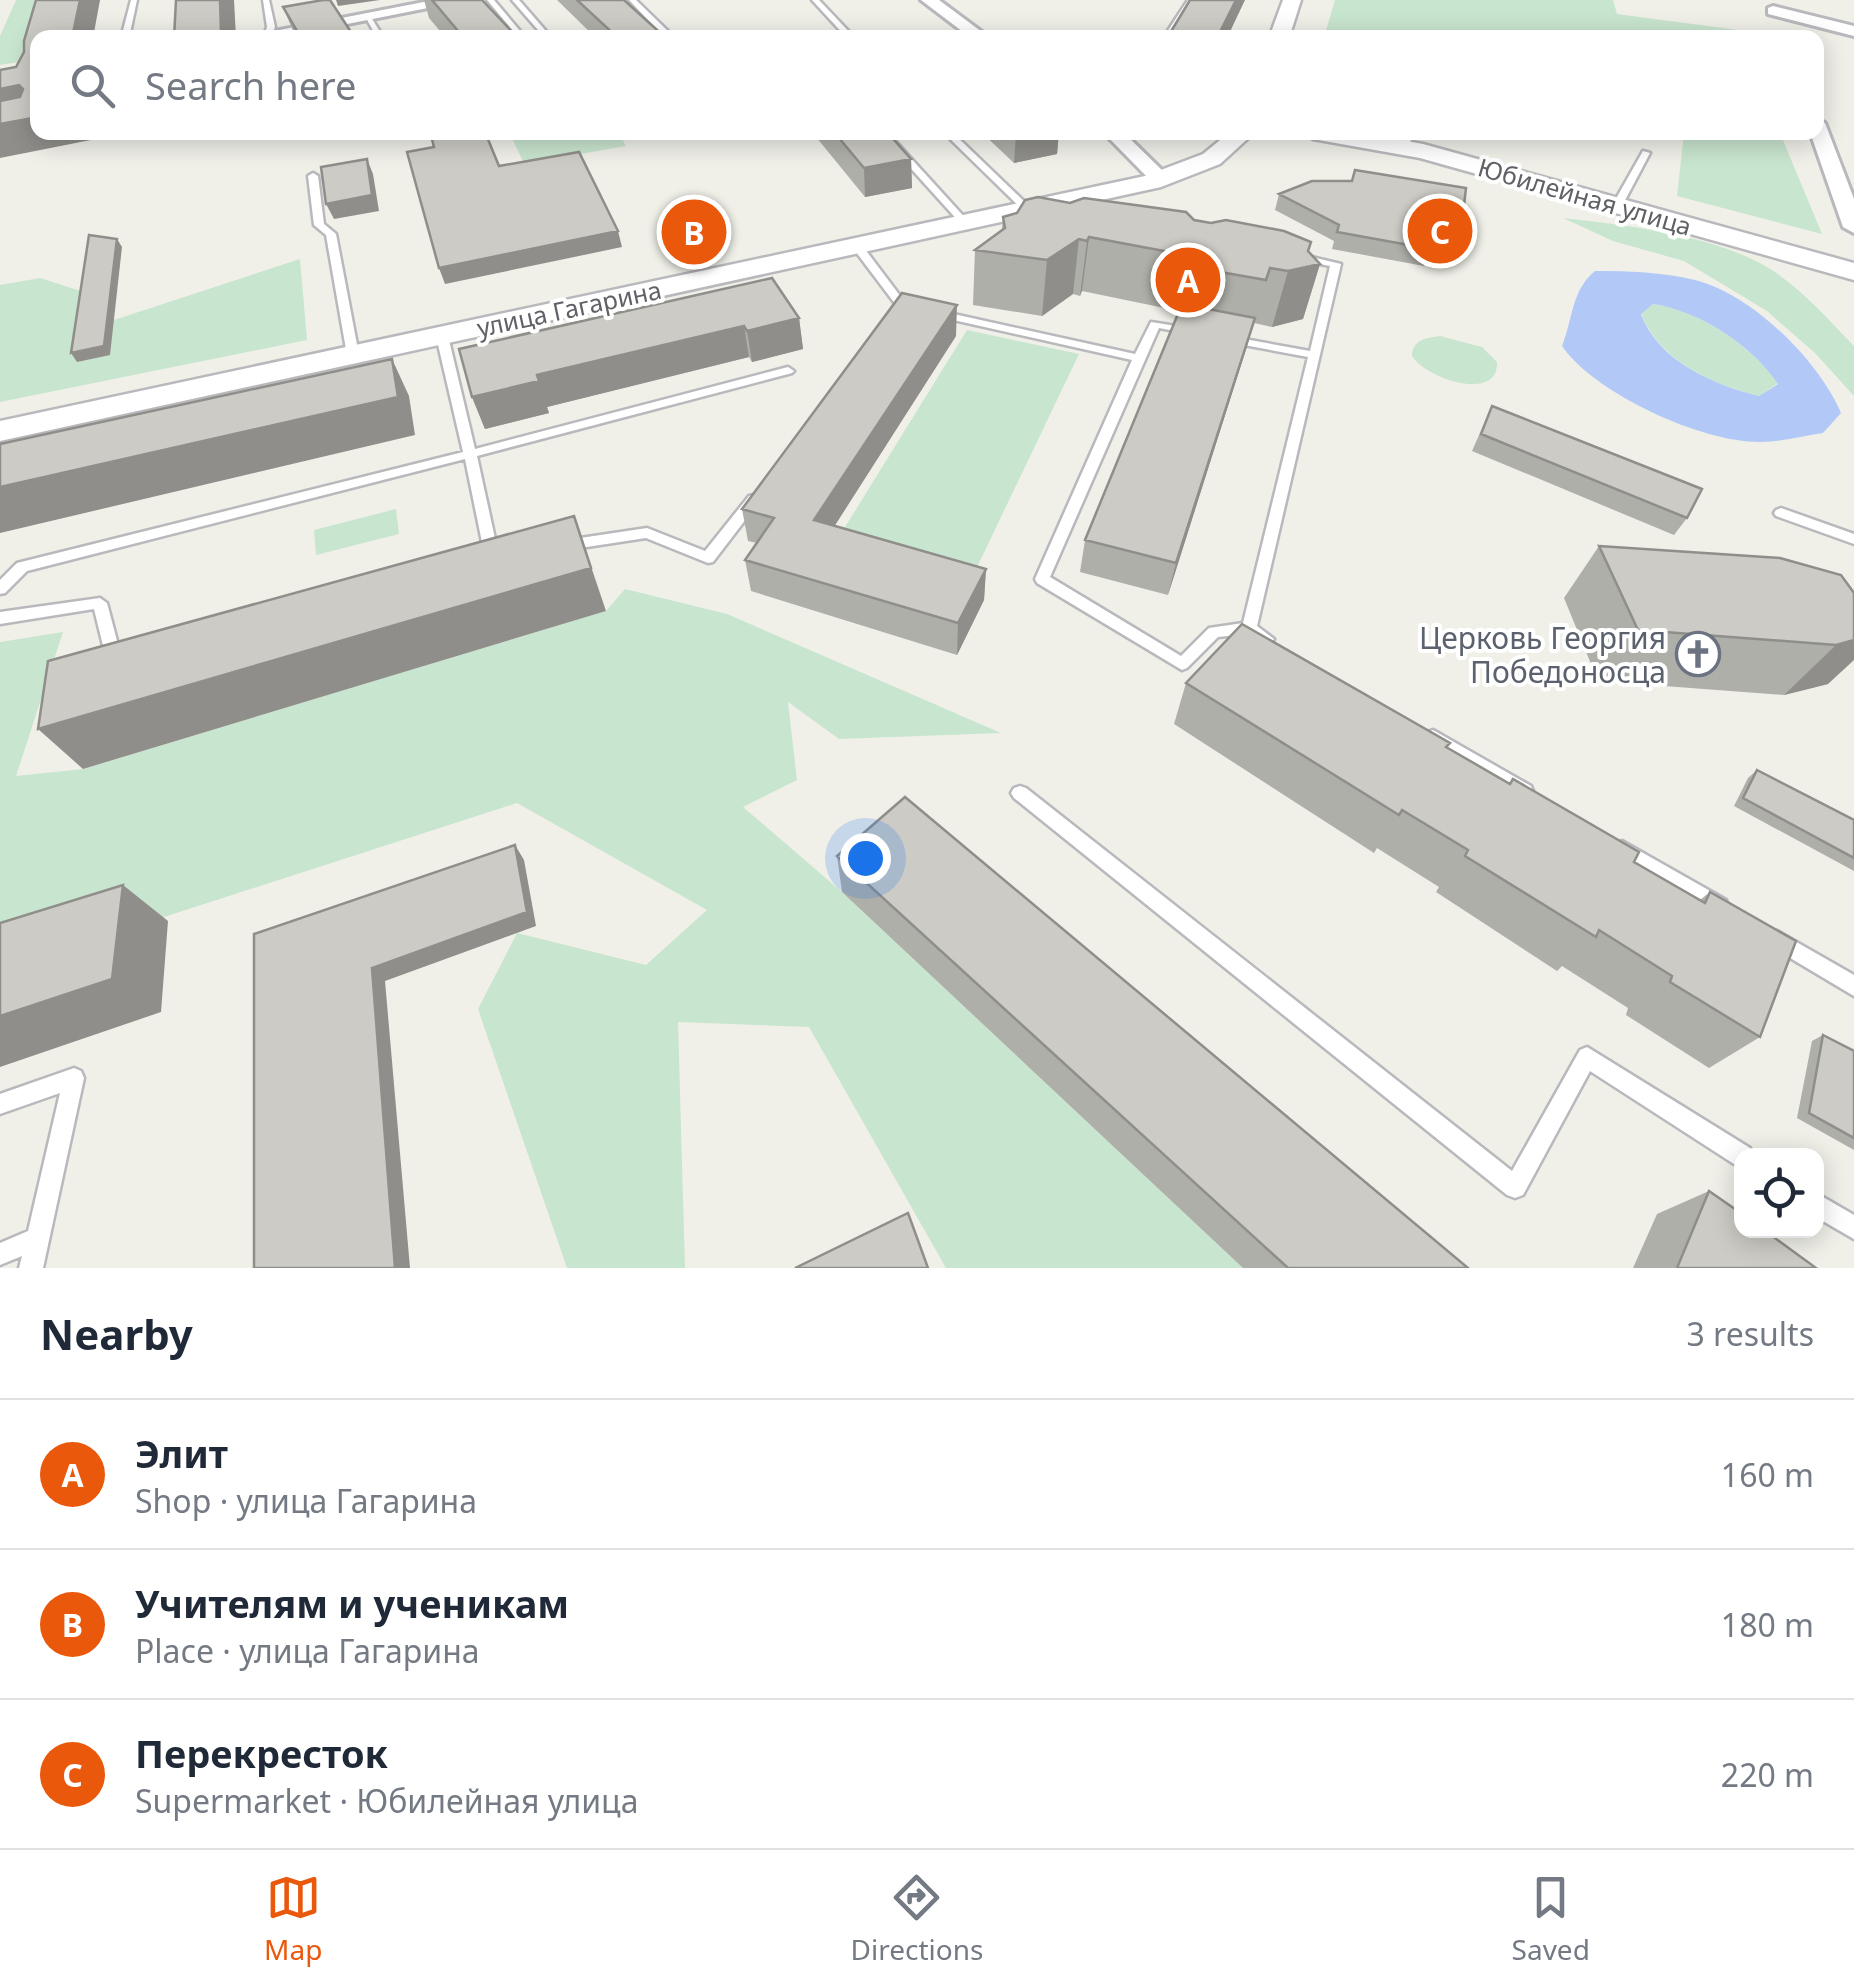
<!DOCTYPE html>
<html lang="en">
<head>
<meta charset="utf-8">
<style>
	:root { --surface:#fff; --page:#f6f6f7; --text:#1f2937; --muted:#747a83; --line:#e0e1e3; --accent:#ea580c }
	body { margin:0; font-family:"Noto Sans",sans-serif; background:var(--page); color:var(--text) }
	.controls { position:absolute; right:30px; bottom:30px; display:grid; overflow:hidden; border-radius:20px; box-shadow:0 5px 25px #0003 }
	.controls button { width:90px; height:90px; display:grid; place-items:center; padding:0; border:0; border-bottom:2px solid var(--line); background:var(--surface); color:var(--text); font:50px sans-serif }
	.you { position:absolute; left:865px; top:858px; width:35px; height:35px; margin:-25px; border:8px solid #fff; border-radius:50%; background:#1a73e8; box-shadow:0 0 0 15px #1a73e833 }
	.badge { display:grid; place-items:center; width:65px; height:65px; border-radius:50%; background:var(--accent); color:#fff; font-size:32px; font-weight:700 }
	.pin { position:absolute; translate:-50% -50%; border:5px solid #fff; box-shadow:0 2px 10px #0006 }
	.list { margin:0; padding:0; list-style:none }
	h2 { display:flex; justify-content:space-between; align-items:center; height:130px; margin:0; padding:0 40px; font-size:42px }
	h2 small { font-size:32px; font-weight:400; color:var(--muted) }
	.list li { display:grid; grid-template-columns:65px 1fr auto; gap:30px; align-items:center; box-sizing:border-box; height:150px; padding:0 40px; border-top:2px solid var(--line) }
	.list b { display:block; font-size:38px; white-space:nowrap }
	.list p { margin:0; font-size:32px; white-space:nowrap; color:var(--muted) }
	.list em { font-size:32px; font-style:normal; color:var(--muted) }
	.icon { flex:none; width:55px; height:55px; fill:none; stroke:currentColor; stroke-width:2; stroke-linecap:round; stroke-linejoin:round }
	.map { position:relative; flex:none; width:1854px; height:1268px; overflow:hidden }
	.search { position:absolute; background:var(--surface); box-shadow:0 5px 25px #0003; left:30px; right:30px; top:30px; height:110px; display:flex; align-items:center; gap:25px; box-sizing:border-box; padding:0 35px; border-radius:20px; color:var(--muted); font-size:38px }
	.sheet { height:580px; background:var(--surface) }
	nav { display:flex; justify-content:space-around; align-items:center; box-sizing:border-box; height:140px; border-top:2px solid var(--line); background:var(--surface); font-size:28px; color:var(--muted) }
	nav a { display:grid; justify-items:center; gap:5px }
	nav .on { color:var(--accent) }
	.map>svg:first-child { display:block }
</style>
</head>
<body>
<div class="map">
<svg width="1854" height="1268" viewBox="0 0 1854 1268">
	<rect width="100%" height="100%" fill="#f0f0e9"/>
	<!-- green -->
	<path fill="#c8e5cf" d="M16,0h34l-12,38 -1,21 -37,6v-29z
		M1335,0h278l4,14 121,16 3,7h-417z
		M556,133h63l7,13 -102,18 -11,-24z
		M1684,133h96l42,101 -145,-38z
		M1563,218c62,7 150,17 204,49 32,19 61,52 87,79v50l-39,-43 -48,-42 -83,-50 -71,-20z
		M300,259l7,81 -307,62v-117l40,-7 47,15 -4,33 34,-7z
		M1653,304c47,7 97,41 125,79l-19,13c-45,-11 -100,-35 -118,-83z
		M967,330l112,24 -111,232 -136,-38z
		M1440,336l42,11 15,15c2,41 -71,17 -85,-6 0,-16 14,-18 28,-20z
		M396,509l3,25 -83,21 -2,-25z
		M625,589l102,25 274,119 -162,6 -51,-37 9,78 -54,27 99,85 401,376h-297l-137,-241 -131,-5 7,246h-118l-89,-259 39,-76 129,32 61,-55 -190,-107 -517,167v-328l63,-10 -47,144 67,-7 523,-158z"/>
	<!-- water -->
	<path fill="#b2c9f7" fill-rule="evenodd" d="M1595,271c34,0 67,1 100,9 57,14 124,81 146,133l-18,20c-20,3 -42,9 -62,9 -58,1 -166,-48 -199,-96 11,-27 9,-55 33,-75zM1653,304c46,7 99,41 125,80l-19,12c-45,-11 -101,-35 -118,-82z"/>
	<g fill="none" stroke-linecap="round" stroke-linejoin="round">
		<defs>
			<path id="service" d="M131,0h6l-8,38h-8z
				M263,0h6l6,27 -4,11h-8l4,-11z
				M487,0h7l32,38h-7z
				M512,0h7l33,38h-7z
				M629,0h7l35,34v4h-6z
				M812,0h7l36,38h-8z
				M1188,0h6l-24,38h-7z
				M369,14l15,24h-7l-12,-22z
				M878,132h9l81,89v4h-6z
				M943,132h9l78,75v4h-6z
				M1409,132h9l-14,17h-6l-1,-2z
				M1643,151l7,2 -27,51 -8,2 -2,-2z
				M313,173l5,3 6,48 12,10 23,121 -6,3 -6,-3 -21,-120 -12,-10 -6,-49z
				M853,244h8l46,61 -8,11 -9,-2 6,-9 -43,-57z
				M1299,254l42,10 -84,362 17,13 -3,4 -5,2 -19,-11 -29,3 -31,31 -5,2 -145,-87 -2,-4 97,-219 -192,-43 -5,-3 5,-3 195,43 16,-32 44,7v4l-4,1 -32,-6 -109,249 131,79 28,-28 34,-5 65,-266 -80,-15 -6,-3 6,-3 82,15 20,-85 -35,-7 -1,-2z
				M442,333l6,3 27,113 313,-82 6,4 -2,2 -315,83 22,101 -7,5 -7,-5 -20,-98 -438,112 -22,22 -5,1v-14l17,-17 446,-111 -27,-116z
				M754,495l7,4 -2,3 -46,60 -5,1 -62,-25 -79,12 -7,-5 7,-5 80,-12 58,23 44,-55z
				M1781,508l73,26v10l-78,-28 -2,-3 2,-3z
				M100,598l7,5 13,49 5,5 -3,4 -8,3 -5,-2 -3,-4 -12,-49 -94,15v-12z
				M1433,730l98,56 2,5 -2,5 -6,2 -6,-2 -92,-54 -2,-5 2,-5z
				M1020,786l6,2 486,383 68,-121 7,-3 163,101 3,8h-11v11l-8,-3 -144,-93 -67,124 -8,3 -8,-3 -493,-397 -3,-5 3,-5z
				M1622,841l104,59 2,6 -2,6 -7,3 -7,-3 -96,-57 -3,-6 3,-6z
				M1777,931l77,44v21l-84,-50 -2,-6 2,-6z
				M74,1068l7,3 3,7 -41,190h-24l3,-12 -22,9v-22l28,-12 32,-138 -60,21v-20z
				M1816,1193l38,22v24l-38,-22z"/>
			<path id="minor" d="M434,0h34l-191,38h-38z
				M921,0h18l51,38h-19z
				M1773,6l81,20v10l-86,-22v-6z
				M1816,118l9,5 29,76v34l-11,-6 -33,-95h6z
				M1103,132h20l44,43v8h-14z"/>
			<path id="tertiary" d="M1283,0h18l-12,38h-20z
				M1230,132h25l-35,32 -59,23 -1161,254v-20l1145,-245 58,-22z
				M1302,132h54l67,12 431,119v17l-434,-122 -107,-19z"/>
		</defs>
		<!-- service casing -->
		<use href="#service" stroke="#b9b9bd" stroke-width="5"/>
		<!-- minor casing -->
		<use href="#minor" stroke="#b9b9bd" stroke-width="6"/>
		<!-- tertiary casing -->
		<use href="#tertiary" stroke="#b9b9bd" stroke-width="5"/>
		<!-- service -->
		<use href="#service" fill="#fff" fill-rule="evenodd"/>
		<!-- minor -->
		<use href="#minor" fill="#fff" fill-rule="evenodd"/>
		<!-- tertiary -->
		<use href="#tertiary" fill="#fff" fill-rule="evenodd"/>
	</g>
	<!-- wall -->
	<path fill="#afafa9" d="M424,0h58l36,38h-72l-17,-20z
		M557,0h67l42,38h-70z
		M283,7l72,31h-59z
		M812,132h75l24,27 1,29 -47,9z
		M981,132h78l-2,22 -43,9z
		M1355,170l106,61 -6,16 -23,-4 -8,23 -92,-17 2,-8 -59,-31 4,-16 72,-13z
		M1070,203l124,17 114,31 12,13 -17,55 -31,8 -18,-4 -86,272 -88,-23 5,-32 94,-229 -97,-20 -2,5 -7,-2 -31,22 -69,-11 2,-55 27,-20 1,-13z
		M799,318l4,31 -51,13 -3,-5 -202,50 2,6 -64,16 -13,-32 -13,-48z
		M956,336l-122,190 152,43 -2,31 -27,55 -206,-64 -6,-31 12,-17 -9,-2 -6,-32z
		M1492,406l195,112 -13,17 -202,-84z
		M1599,546l255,47 -26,91 -44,11 -186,-14 -34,-83z
		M1186,683l261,64 187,115 66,38 10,-8 50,145 -51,31 -83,-53 2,-7 -66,-42 -5,5 -121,-79 3,-5 -62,-39 -3,5 -200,-129z
		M1757,770l97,50v51l-120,-65 14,-28z
		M837,856l631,412h-225l-401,-376z
		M1823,1035l31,16v99l-57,-32 15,-77z
		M1709,1191l107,77h-183l24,-54z"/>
	<!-- shaded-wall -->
	<path fill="#8f8e8a" d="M80,0h20l-7,38h-21z
		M220,0h14l2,38h-38z
		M336,0h44l-42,6z
		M1236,0h9l-18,38h-10z
		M19,85l18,29 -37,8v-33z
		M38,117v15h93l-131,26v-34z
		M1026,132h33l-2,22 -43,9 2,-29z
		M367,159l6,15 6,37 -45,8 -8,-15z
		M911,159l1,29 -47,9 -1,-29z
		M618,231l4,16 -177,37 -6,-16z
		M1089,237l-7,54 -2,5 7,-55z
		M117,239l5,8 -12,108 -33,7 -6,-9z
		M1079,239l-6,55 -31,22 5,-56z
		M1320,264l-17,55 -31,8 16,-56z
		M957,305l-1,31 -138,216 -4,-32z
		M799,318l4,31 -51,13 -5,-31z
		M1255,318l-9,31 -78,246 8,-32z
		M744,326l5,31 -202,50 2,6 -64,16 -13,-32 65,-22z
		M392,359l17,37 6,39 -415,98v-46z
		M574,516l32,95 -523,158 -45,-40z
		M986,569l-2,31 -27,55 1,-32z
		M1854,640v20l-26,24 -44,11 52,-50z
		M515,845l9,15 12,66 -151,55 25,287h-15l-23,-300z
		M123,885l45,36 -7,91 -161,55v-51z"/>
	<!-- building -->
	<path fill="#cccbc5" stroke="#8f8e8a" stroke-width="2.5" d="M36,0h44l-8,38h-34v79l-38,7v-23l20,-4 3,-8 -4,-4 -19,4v-19l16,-3 8,-15v-11z
		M176,0h44l1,33 -23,5h-24z
		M323,0h7l25,38h-54l-18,-31z
		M432,0h50l36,38h-54z
		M577,0h47l42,38h-48z
		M1190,0h46l-19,38h-50z
		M430,132h55l14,34 80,-14 39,79 -179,37 -32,-116 27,-5z
		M834,132h53l24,27 -47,9z
		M367,159l5,36 -46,9 -5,-37z
		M1355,170l111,18 -5,43 -26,-5 -4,23 -94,-17 2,-7 -60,-31 33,-13h40z
		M1038,197l32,6 14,-5 102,14 8,8 17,3 15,-3 58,11 27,11 -3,9 12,13 -32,7 -18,-3 -4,12 -74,-13 4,-10 -107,-20 -2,4 -8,-2 -32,21 -72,-10 30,-22 -2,-11 14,-4 8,-13z
		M89,235l28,4 -13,107 -33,7z
		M772,278l27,40 -52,13 -3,-5 -207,49 2,6 -67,16 -13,-48z
		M902,293l55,12 -143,215 172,49 -28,54 -213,-63 29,-42 -32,-9z
		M1182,304l73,14 -79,245 -91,-23z
		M392,359l6,38 -398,90v-43z
		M1492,406l210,83 -15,29 -206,-84z
		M574,516l17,52 -553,161 10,-68z
		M1599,546l181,12 61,17 13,18v47l-18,5 -198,-15z
		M1242,624l208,119 -4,4 64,37 3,-5 126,73 -5,10 71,41 5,-11 86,49 -36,96 -90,-55 2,-6 -73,-46 -3,7 -131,-81 3,-6 -66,-40 -3,5 -213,-132z
		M1757,770l97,50v38l-111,-60z
		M905,797l563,471h-180l-451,-412z
		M515,845l12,67 -155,56 23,300h-141v-334z
		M123,885l-11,94 -112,37v-93z
		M1823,1035l31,16v87l-45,-25z
		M1709,1191l33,23v16h22l52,38h-139z
		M908,1213l20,55h-133z"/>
	<!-- icons -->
	<defs>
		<symbol id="church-ring" viewBox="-11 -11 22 22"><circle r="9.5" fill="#fff" stroke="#6b7280" stroke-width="1.5"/><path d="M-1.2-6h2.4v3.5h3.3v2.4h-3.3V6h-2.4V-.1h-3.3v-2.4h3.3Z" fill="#6b7280"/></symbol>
	</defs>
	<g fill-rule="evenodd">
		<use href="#church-ring" x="1673" y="629" width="50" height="50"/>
	</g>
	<g text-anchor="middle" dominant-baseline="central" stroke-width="8" stroke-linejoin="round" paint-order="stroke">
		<!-- far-street labels -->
		<g font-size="25" fill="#606167" stroke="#fff">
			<text transform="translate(1585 196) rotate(16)">Юбилейная улица</text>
			<text transform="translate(569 308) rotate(-12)">улица Гагарина</text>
		</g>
		<!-- worship labels -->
		<g font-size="30" fill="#5b616d" stroke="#fff" text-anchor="end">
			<text x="1666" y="637">Церковь Георгия<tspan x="1666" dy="34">Победоносца</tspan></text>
		</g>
	</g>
</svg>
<div class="controls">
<button><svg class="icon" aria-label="locate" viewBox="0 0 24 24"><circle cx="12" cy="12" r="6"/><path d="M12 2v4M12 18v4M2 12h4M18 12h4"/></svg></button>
</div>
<div class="you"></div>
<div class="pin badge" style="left:1188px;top:280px">A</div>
<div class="pin badge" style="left:694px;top:232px">B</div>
<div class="pin badge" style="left:1440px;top:231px">C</div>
<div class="search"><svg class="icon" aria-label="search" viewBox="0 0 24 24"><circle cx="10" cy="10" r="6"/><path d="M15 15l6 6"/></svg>Search here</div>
</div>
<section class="sheet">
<h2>Nearby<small>3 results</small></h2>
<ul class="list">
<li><span class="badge">A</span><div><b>Элит</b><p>Shop · улица Гагарина</p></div><em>160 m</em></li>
<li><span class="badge">B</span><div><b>Учителям и ученикам</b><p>Place · улица Гагарина</p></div><em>180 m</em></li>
<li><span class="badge">C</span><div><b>Перекресток</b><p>Supermarket · Юбилейная улица</p></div><em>220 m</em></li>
</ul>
</section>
<nav>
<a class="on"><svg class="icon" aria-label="map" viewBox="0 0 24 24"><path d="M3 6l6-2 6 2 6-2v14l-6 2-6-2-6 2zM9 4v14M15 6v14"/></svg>Map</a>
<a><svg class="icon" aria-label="directions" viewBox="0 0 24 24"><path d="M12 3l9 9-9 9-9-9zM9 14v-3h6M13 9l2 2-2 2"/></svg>Directions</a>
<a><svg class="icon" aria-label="saved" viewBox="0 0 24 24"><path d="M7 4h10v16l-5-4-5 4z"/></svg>Saved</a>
</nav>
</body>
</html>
